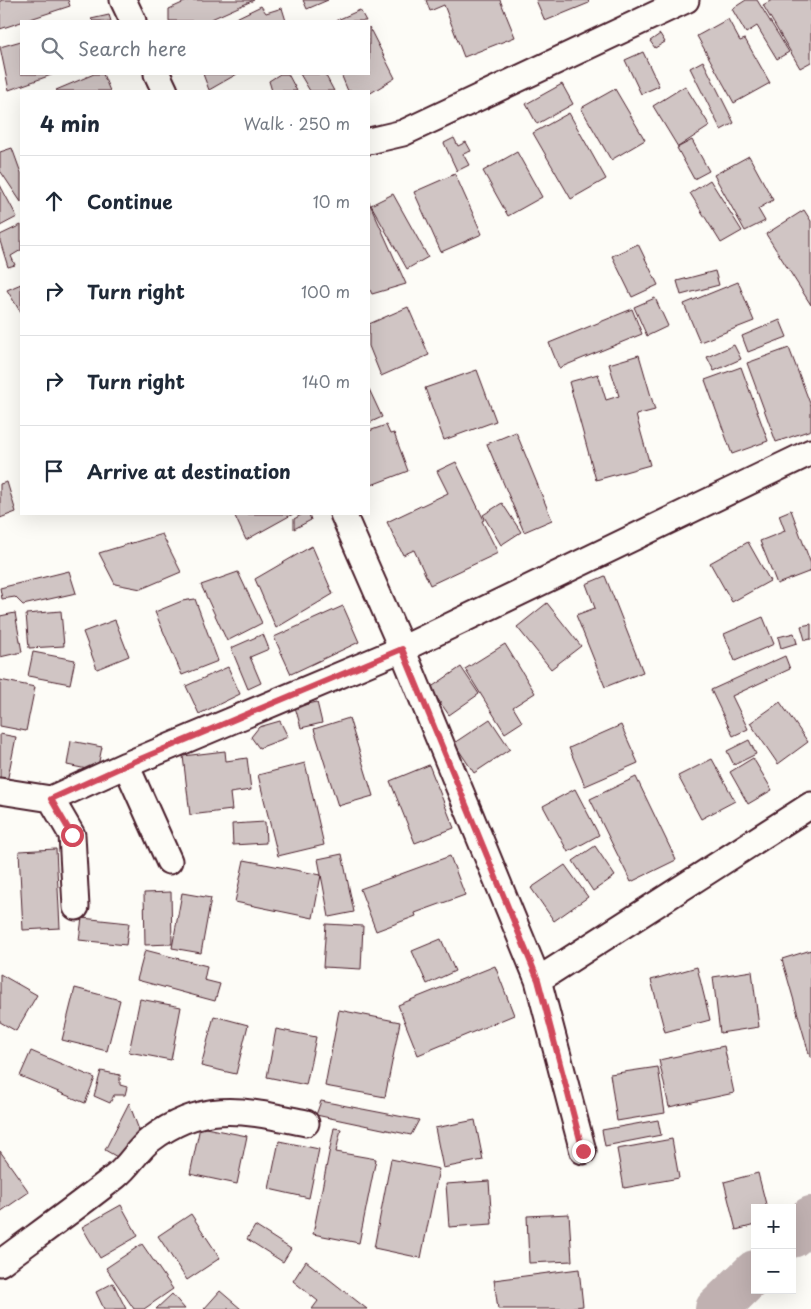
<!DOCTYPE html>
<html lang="en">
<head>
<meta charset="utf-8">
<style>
	:root { --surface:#fff; --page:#f2f2f3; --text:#1f2937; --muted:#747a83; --line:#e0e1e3 }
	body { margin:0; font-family:"Playpen Sans",sans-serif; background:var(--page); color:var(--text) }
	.controls { position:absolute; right:15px; bottom:15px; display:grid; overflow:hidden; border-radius:0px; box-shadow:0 5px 20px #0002 }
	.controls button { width:45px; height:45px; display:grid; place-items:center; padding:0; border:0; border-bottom:1px solid var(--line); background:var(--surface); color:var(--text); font:25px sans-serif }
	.stop { position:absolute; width:15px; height:15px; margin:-11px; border:4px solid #d1495b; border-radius:50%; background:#fff }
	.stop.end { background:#d1495b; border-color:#fff; box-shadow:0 1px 5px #0008 }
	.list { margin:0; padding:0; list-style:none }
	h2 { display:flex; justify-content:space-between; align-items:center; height:65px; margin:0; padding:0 20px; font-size:21px }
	h2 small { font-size:16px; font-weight:400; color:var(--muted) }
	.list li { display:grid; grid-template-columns:32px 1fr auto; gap:15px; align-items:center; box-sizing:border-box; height:90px; padding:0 20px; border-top:1px solid var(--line) }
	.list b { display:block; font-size:19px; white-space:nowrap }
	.list em { font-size:16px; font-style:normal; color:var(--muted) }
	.icon { flex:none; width:28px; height:28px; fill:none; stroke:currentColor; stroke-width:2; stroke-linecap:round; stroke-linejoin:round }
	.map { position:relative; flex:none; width:811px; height:1309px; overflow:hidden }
	.search { position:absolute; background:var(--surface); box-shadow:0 5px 20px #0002; left:20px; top:20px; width:350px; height:55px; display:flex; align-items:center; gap:12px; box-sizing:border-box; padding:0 18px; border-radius:0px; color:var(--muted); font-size:19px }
	.panel { position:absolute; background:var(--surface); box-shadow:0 5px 20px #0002; left:20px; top:90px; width:350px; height:425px; border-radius:0px }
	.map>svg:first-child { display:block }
</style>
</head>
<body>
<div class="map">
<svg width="811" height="1309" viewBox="0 0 811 1309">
	<rect width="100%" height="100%" fill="#fdfcf7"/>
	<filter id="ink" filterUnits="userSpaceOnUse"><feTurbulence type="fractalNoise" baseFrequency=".02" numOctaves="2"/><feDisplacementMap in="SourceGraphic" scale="10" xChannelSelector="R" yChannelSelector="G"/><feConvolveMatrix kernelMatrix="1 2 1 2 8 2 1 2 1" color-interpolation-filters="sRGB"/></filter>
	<g filter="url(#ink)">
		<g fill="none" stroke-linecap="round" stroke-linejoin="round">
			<!-- river -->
			<path stroke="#c0b1b1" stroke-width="44" d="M792,1236l19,-18
				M717,1309l38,-37"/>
		</g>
		<!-- building -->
		<path fill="#d0c5c4" stroke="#4a1f2b" d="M2,0h66l2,6 -70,23v-28z
			M189,0h65l-47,21h-38v-12z
			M303,0h25l-21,9z
			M426,0h74l15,37 -51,20 -20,-52 -14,6z
			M536,0h52l1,3 -44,18z
			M746,0h11l32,52 -12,7 -20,-33 -11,7 -14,-24z
			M772,0h37l2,3v59l-11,6 -37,-63z
			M261,6l5,7 16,-5 4,13h-56z
			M360,10l6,11h-31z
			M109,15l2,6h-18l-2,-2z
			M728,19l12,22 5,-2 25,44 -36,20 -37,-67z
			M369,27l26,51 -26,16v-3h-21l-7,-17h28z
			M660,34l5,8 -10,6 -5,-7z
			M21,41v33h33l-45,16 -9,-43z
			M643,52l16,34 -18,8 -16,-34z
			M703,61l31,62 -13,7 -31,-62z
			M94,74h9l7,17h-53l-1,-1z
			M203,74h34l-28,16z
			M280,74h8l9,17h-25l-3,-10z
			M300,74h25l9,17h-24z
			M562,84l11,20 -36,20 -11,-20z
			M685,86l25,40 -32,21 -25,-41z
			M615,89l30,51 -34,20 -30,-52z
			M569,113l37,66 -35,20 -38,-66z
			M454,138l4,8 8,-4 5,9 -8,3 6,11 -12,6 -13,-28z
			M692,140l17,31 -15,8 -17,-31z
			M12,148l9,25v29l-20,-30h-1v-20z
			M517,152l25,45 -34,19 -25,-45z
			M749,156l24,44 -15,9 7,12 -20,10 -31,-56z
			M455,174l27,60 -41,18 -27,-60z
			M710,180l32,51 -21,12 -31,-50z
			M0,185l17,32 -17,9z
			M393,194l35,63 -21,12 -36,-64z
			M369,202l37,82 -34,10 -3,-6z
			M804,210l7,11v84l-45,-71z
			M21,225v25l-10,6 4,9 -7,2 -8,-26v-6z
			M638,244l20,41 -26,12 -20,-41z
			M715,271l4,14 -38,10 -4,-14z
			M738,282l16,39 -54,21 -16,-38z
			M21,284v29l-14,-23z
			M655,298l13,28 -21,10 -13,-29z
			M408,307l21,48 -48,21 -12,-30v-22z
			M632,309l10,25 -83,34 -10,-25z
			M780,320l7,17 -39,15 -6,-16z
			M734,345l7,14 -27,12 -7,-14z
			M789,348l22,58v24l-35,12 -29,-79z
			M639,355l16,55 -19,5 14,50 -54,15 -27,-98 29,-8 8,26 13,-4 -10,-32z
			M741,367l27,74 -36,13 -27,-74z
			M477,370l19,51 -52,19 -19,-52z
			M369,389l13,28 -13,6z
			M386,425l4,9 4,-1 14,38 -39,15v-55z
			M516,432l36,88 -28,12 -37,-88z
			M456,462l28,58 -2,1 16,32 -68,32 -16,-35 -11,5 -16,-33 61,-29 -11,-22z
			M7,482l9,30 -16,6v-34z
			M502,503l19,29 -20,13 -18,-30z
			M791,510l20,54v7l-34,13 -17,-43 25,-10 -6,-16z
			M234,514h59l-47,26z
			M303,514h6l2,6 -17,9v-10z
			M162,534l19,38 -40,17 -26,-5 -16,-31z
			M748,542l22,39 -38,21 -22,-39z
			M312,546l21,48 -57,34 -21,-49z
			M69,571l7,22 -53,12 -8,-8 -13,2 -2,-11z
			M238,572l24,51 -35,18 -26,-56z
			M605,576l38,96 -38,15 -29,-72 19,-7 -9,-24z
			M195,599l23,62 -36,14 -27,-63 27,-11z
			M547,603l34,43 -30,23 -34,-42z
			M343,606l16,36 -68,32 -17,-37z
			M61,611l3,35 -35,2 -3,-34z
			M15,613l7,39 -22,5v-41z
			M763,617l11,27 -39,17 -11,-27z
			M115,620l14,36 -32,13 -14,-37z
			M811,624v15l-6,1 -4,-14z
			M794,633l3,10 -16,5 -3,-11z
			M263,634l6,15 -19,8 11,26 -13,6 -17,-41z
			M505,644l30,49 -22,14 9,15 -17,11 -40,-64z
			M33,652l42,8 -5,24 -42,-8z
			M785,656l5,13 -58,27 16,33 -15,7 -22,-46z
			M228,667l12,27 -41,20 -13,-28z
			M461,667l18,27 -30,21 -19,-27z
			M0,680l35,7 -9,44 -26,-5z
			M317,702l5,21 -21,5 -6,-21z
			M780,702l28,40 -30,22 -28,-41z
			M349,718l24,78 -35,10 -24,-77z
			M490,719l20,30 -36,24 -20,-30z
			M280,721l8,16 -29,11 -8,-11 8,-10z
			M621,725l17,38 -53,23 -16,-38z
			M0,734l16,3 -9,45 -7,-2z
			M749,740l7,14 -22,11 -7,-14z
			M71,741l31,6 -5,24 -30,-6z
			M225,751l1,10 21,-3 4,32 -21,3 2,17 -42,5 -7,-59z
			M753,758l19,32 -24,14 -18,-32z
			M712,759l23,42 -34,18 -23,-43z
			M305,763l19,82 -46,11 -20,-81z
			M429,765l25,63 -39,15 -25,-62z
			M636,777l40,83 -45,22 -41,-83z
			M575,789l24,46 -31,17 -25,-46z
			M265,822l1,21 -33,2 -1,-21z
			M595,846l20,30 -22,15 -20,-30z
			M56,849l4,79 -37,2 -4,-79z
			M342,854l12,58 -25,5 -11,-58z
			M450,856l15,39 -50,18 1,3 -40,15 -16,-42z
			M244,860l77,15 -8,43 -78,-16z
			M565,865l23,32 -34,24 -23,-33z
			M171,892l1,52 -27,1 -1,-52z
			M182,893l29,5 -10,55 -29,-5z
			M82,918l47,5 -3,22 -47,-5z
			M326,924l37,2 -2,43 -38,-2z
			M441,939l14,32 -28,13 -15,-33z
			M145,950l62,16 -3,14 16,4 -5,17 -78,-21z
			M811,950v107h-1l-28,-98z
			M495,966l19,49 -96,40 -20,-50z
			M697,967l13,53 -45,12 -14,-52z
			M752,971l7,56 -39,6 -7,-56z
			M0,974l37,21 -21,36 -16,-9z
			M75,988l45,12 -13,51 -45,-11z
			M140,999l41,8 -10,53 -42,-8z
			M339,1010l61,12 -15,75 -60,-11z
			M214,1016l34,9 -12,49 -35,-8z
			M276,1029l40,8 -10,48 -39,-8z
			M724,1046l10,47 -65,14 -10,-47z
			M31,1051l64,27 -10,25 -65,-27z
			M658,1067l7,46 -48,8 -7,-47z
			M101,1071l19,4v10l7,2 -2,8h-11l-4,8 -16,-7z
			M321,1101l98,19 -8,15 -95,-20z
			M129,1103l10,27 -20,28 -14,-8z
			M475,1120l8,40 -40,8 -8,-40z
			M658,1120l3,15 -56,11 -3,-16z
			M200,1127l47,9 -10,48 -47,-10z
			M334,1128l7,1 -5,23 40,7 -17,84 -46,-9z
			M672,1139l7,39 -55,10 -7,-39z
			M279,1141l40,8 -10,49 -40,-9z
			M0,1151l29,41 -29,20z
			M391,1159l48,10 -18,89 -47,-10z
			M758,1173l9,35h-12v17l-19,5 -12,-48z
			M489,1181l3,43 -43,3 -3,-43z
			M121,1205l17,31 -38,22 -18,-31z
			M191,1214l29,44 -33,22 -29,-44z
			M569,1214l3,47 -43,2 -2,-47z
			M255,1226l36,23 -8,13 -36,-23z
			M142,1244l31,45 -29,20h-10l-28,-41z
			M306,1261l61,48h-55l6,-8 -25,-20z
			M579,1269l4,37 -22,3h-63l-4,-29z
			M113,1283l13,26h-22l-8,-17z
			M220,1291l21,18h-37z
			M172,1294l13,15h-29z"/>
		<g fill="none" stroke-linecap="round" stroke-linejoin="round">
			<defs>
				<path id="minor" d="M123,0l10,21
					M157,74l8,17
					M369,141l34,-8 283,-133
					M343,514l59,135 136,331 45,171
					M126,765l43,96
					M0,791l51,8 75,-34 276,-116 409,-197
					M51,799l21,36 4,72
					M538,980l273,-175
					M0,1263c39,-29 78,-57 116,-87 13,-10 21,-26 34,-36 54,-41 96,-29 156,-17"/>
			</defs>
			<!-- minor casing -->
			<use href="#minor" stroke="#4a1f2b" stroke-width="29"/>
			<!-- minor -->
			<use href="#minor" stroke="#fdfcf7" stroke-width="25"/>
		</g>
	</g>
	<g fill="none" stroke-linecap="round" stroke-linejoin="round" filter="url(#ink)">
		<!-- route -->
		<path stroke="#d1495b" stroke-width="6" d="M72,835l-21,-36 75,-34 276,-116 136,331 45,171"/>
	</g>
</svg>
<div class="controls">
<button>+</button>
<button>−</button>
</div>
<div class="stop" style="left:72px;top:835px"></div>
<div class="stop end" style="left:583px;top:1151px"></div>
<div class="search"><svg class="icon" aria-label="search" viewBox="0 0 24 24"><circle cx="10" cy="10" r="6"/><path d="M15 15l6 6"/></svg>Search here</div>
<section class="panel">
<h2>4 min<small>Walk · 250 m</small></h2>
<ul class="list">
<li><svg class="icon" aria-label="ahead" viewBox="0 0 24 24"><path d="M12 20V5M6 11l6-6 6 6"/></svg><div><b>Continue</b></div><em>10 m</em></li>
<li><svg class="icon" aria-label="right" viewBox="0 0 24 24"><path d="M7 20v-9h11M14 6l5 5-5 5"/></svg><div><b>Turn right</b></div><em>100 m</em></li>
<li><svg class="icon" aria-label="right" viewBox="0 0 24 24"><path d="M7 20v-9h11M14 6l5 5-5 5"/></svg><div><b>Turn right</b></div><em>140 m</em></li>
<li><svg class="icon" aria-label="arrive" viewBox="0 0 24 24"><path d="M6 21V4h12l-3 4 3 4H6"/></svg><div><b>Arrive at destination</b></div></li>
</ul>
</section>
</div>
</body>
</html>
